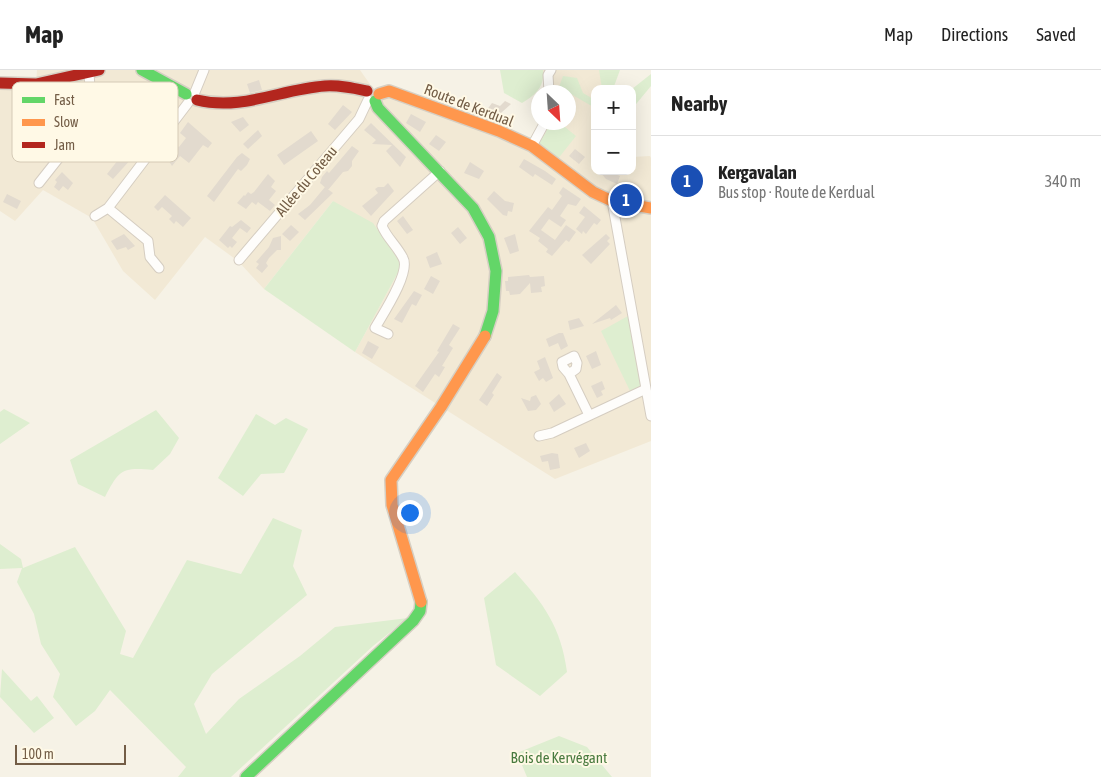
<!DOCTYPE html>
<html lang="en">
<head>
<meta charset="utf-8">
<style>
	:root { --surface:#fff; --page:#f2f2f2; --text:#222; --muted:#767676; --line:#e0e0e0; --accent:#a1917e }
	body { margin:0; font-family:"Asap Condensed",sans-serif; background:var(--page); color:var(--text) }
	.controls { position:absolute; right:15px; top:15px; display:grid; overflow:hidden; border-radius:10px; box-shadow:0 5px 20px #0002 }
	.controls button { width:45px; height:45px; display:grid; place-items:center; padding:0; border:0; border-bottom:1px solid var(--line); background:var(--surface); color:var(--text); font:25px sans-serif }
	.compass { position:absolute; left:531px; top:15px; width:45px; height:45px; border-radius:50%; background:var(--surface); box-shadow:0 5px 20px #0002; rotate:155deg }
	.scale { position:absolute; left:15px; bottom:12px; width:111px; box-sizing:border-box; padding-left:5px; border:2px solid #735d46; border-top:0; font-size:14px; line-height:18px; white-space:nowrap; color:#735d46; -webkit-text-stroke:4px #fff9e6; paint-order:stroke }
	.you { position:absolute; left:409px; top:442px; width:18px; height:18px; margin:-12px; border:4px solid #fff; border-radius:50%; background:#1a73e8; box-shadow:0 0 0 8px #1a73e833 }
	.badge { display:grid; place-items:center; width:32px; height:32px; border-radius:50%; background:var(--accent); color:#fff; font-size:16px; font-weight:700 }
	.pin { position:absolute; translate:-50% -50%; border:2px solid #fff; box-shadow:0 1px 5px #0006 }
	.list { margin:0; padding:0; list-style:none }
	h2 { display:flex; justify-content:space-between; align-items:center; height:65px; margin:0; padding:0 20px; font-size:21px }
	h2 small { font-size:16px; font-weight:400; color:var(--muted) }
	.list li { display:grid; grid-template-columns:32px 1fr auto; gap:15px; align-items:center; box-sizing:border-box; height:90px; padding:0 20px; border-top:1px solid var(--line) }
	.list b { display:block; font-size:19px; white-space:nowrap }
	.list p { margin:0; font-size:16px; white-space:nowrap; color:var(--muted) }
	.list em { font-size:16px; font-style:normal; color:var(--muted) }
	.map { position:relative; flex:none; width:651px; height:707px; overflow:hidden }
	header { display:flex; align-items:center; gap:30px; box-sizing:border-box; height:70px; padding:0 25px; background:var(--surface); border-bottom:1px solid var(--line) }
	header strong { font-size:24px }
	nav { display:flex; gap:28px; margin-inline-start:auto; font-size:18px }
	main { display:flex }
	aside { flex:1; background:var(--surface) }
	.map>svg:first-child { display:block }
</style>
</head>
<body>
<header>
<strong>Map</strong>
<nav><a>Map</a><a>Directions</a><a>Saved</a></nav>
</header>
<main>
<div class="map">
<svg width="651" height="707" viewBox="0 0 651 707">
	<rect width="100%" height="100%" fill="#f6f2e6"/>
	<!-- residential -->
	<path fill="#f2e9d5" d="M37,0h323l14,20 23,5 134,51 14,-23 23,-1v-30h-22l-6,-22h71l-5,19h-11v82h37v-14l18,-1 1,2v283l-96,38 -200,-127 47,-87 -69,-64 -69,88 -26,-28 -33,-24 -50,63 -32,-29 -31,-53 -49,-28 -28,31 -15,-10v-128l36,1z"/>
	<!-- green -->
	<path fill="#deeed0" d="M500,0h43c2,17 -8,25 -21,33l-18,-10z
		M599,0h21l-7,19h-11z
		M651,4v12l-19,23v-20z
		M563,6l14,2 6,15 12,7v8l-36,-21z
		M549,53h11l16,13 -19,24 -21,-16 9,-10z
		M333,131l40,22 29,42 -47,87 -91,-63z
		M628,246l14,67 -4,5 -8,3 -29,-60z
		M4,339l26,14 -30,21v-32z
		M156,340l23,28 -9,16 -17,16c-31,-3 -34,0 -48,27l-27,-13 -8,-24z
		M256,344l19,11 11,-7 22,11 -24,44 -23,1 -18,22 -25,-18z
		M273,448l29,12 -9,36 14,29 -95,79 -18,30 12,30 33,-35 61,-43 35,-29 73,-9 -35,28 -142,131h-53l8,-10 -76,-77 -15,21 -19,15 -23,-29 7,-23 -19,-30 -7,-30 -17,-32 5,-14 -22,1v-25l21,15 2,9 52,-21 51,84 -6,23 13,4 54,-98 54,14z
		M515,502c29,32 46,55 52,100l-27,24 -44,-31 -12,-67z
		M2,599l29,32 6,-5 17,22 -20,15 -34,-36z
		M559,666l28,11 25,30h-85l-10,-24z"/>
	<!-- building -->
	<path fill="#e2dace" d="M259,10l3,10 -12,3 -3,-9z
		M104,12l14,10 -8,9 -12,-12z
		M505,31l6,3 -17,15 -11,-4 9,-12 8,3z
		M343,35l9,7 -17,18 -7,-6z
		M411,44l15,8 -6,10 -14,-9z
		M243,47l6,8 -9,7 -9,-10z
		M188,52l24,21 -4,5 -5,-3 -14,18 -9,-7 -8,10 -5,-8 6,-3 -9,-7 6,-8 9,7 7,-9 -6,-5z
		M371,53l35,34 -6,10 -14,-16 6,-6 -20,-1 4,-4 -12,-10z
		M258,60l4,6 -14,13 -5,-5z
		M311,61l7,10 -34,24 -7,-10z
		M436,65l10,7 -7,9 -10,-7z
		M133,71l9,6 -29,32 -6,-5z
		M352,76l7,5 -7,10v5l-4,5 -5,1 -15,18 -8,-7 2,-6 5,-6 2,2z
		M575,79l10,8 -6,7 -10,-8z
		M242,83l8,6 -3,6 -6,6 -3,-2 -24,33 -7,-6 30,-39z
		M524,89l21,12 11,8 -4,6 -17,-11 -2,3 -14,-10z
		M470,92l14,9 -5,8 -15,-6z
		M599,101h10l11,5 -3,8 -11,-5z
		M62,102l11,11 -5,7 -5,-4 -4,5 -5,-4 3,-5 -2,-2z
		M268,104l7,7 -4,6 5,4 -7,9 6,5 -5,6 -12,-9 -2,3 -4,-3 -6,7 -9,-6 7,-8 1,1 3,-4 3,2 3,-2z
		M388,113l6,8 -23,25 -9,-10 16,-13 -3,-4 3,-2h6z
		M325,117l8,6 -28,27 -7,-6 12,-9z
		M563,117l18,12 -5,7 -8,-2 -8,12 6,4 -5,7 -12,-8 -8,11 14,10 11,-15 10,7 -7,10 -3,-2 -14,16 -6,-4 2,-3 -10,-8 2,-3 -11,-7 19,-24 4,3 10,-14 -3,-3z
		M494,121l11,10 9,2 -2,9 -4,-1 -1,5 -4,-1 -16,-16z
		M7,124l14,7 -4,8 -14,-7z
		M165,125l26,23 -8,9 -7,-6 -2,3 -5,-5 3,-3 -10,-9 -4,4 -4,-4z
		M584,136l17,14 -4,5 -3,-2 -8,11 -3,-3 -1,3 -6,-5 9,-12 -6,-4z
		M403,146l10,14 -6,4 -10,-13z
		M241,150l10,8 -4,5 -7,-5 -8,10 5,4 -5,6 -2,-2 -2,2 -9,-8 11,-14 2,1z
		M291,155l8,7 -9,9 -8,-7z
		M458,157l9,11 -7,6 -9,-11z
		M124,164l11,12 -7,4 -2,-3 -9,3 -6,-9z
		M515,164l4,17 -9,3 -6,-16z
		M606,164l4,4 -3,3 3,3 -19,20 -9,-9z
		M281,166v14h-4l-8,8 -3,5 2,3 -6,7 -6,-5 3,-4 -3,-2 13,-15 4,-9z
		M437,182l5,12 -12,4 -4,-11z
		M529,205l1,2 14,-1 1,10 -4,1 1,5 -11,1 -1,-10 -10,11 -10,1 -1,-4h-3l-1,-10h3v-4z
		M431,206l9,5 -7,13 -9,-5z
		M414,221l8,4 -6,11 -4,-2 -10,19 -8,-4z
		M616,235l6,8 -11,7 -1,-2 -18,6z
		M579,248l5,8 -14,4 -2,-9z
		M453,254l7,4 -11,17 4,3 -11,18 3,1 -6,10 -4,-3 -12,18 -8,-6 24,-34 -2,-1z
		M559,263h4l5,13 -7,4 -3,-7 -9,4 -3,-8z
		M368,271l11,6 -7,12 -10,-6z
		M596,281l5,14 -9,4 -6,-13z
		M545,287l8,21 -7,4 -3,-4 -4,3 -5,-9 6,-3 -3,-8z
		M497,303l5,4 -10,16 2,2 -7,11 -8,-6z
		M602,311l3,8 -4,2 2,4 -6,3 -6,-12z
		M559,324l7,10 -12,8 -5,-9z
		M536,325l5,9 -5,6 -8,1 -7,-13 9,3 1,-4z
		M586,373l4,8 -11,7 -5,-10z
		M552,383l6,1 2,14 -10,2 -2,-9 -6,1 -2,-6z"/>
	<g fill="none" stroke-linecap="round" stroke-linejoin="round">
		<defs>
			<path id="street" d="M195,22l9,-22
				M549,22l-1,-17 3,-5
				M532,76l13,-24
				M39,113l53,-67 -3,-43
				M612,131l39,215
				M108,138l40,33 2,16 9,11
				M95,146l13,-8 80,-105
				M239,190l120,-141 9,-19
				M388,264l-13,-6c8,-14 36,-56 28,-70 -6,-12 -16,-20 -21,-32l2,-5 56,-50
				M569,304l-6,-7 -1,-5 12,-6 3,7 -1,6 -7,5 20,41
				M539,366l13,-3 94,-44"/>
			<path id="fast" d="M142,0l44,24
				M375,31l3,7 95,100 16,29 7,34 -3,40 -8,25
				M246,707l167,-156 7,-10 1,-9"/>
			<path id="slow" d="M379,24l10,-3 110,40 33,15 61,46 19,9 39,7
				M421,532l-29,-97 -1,-25 50,-73 44,-71"/>
			<path id="jam" d="M0,13l36,1 63,-14
				M197,30c45,11 84,-11 128,-14 15,-1 28,2 42,5"/>
		</defs>
		<!-- street casing -->
		<use href="#street" stroke="#d5cdc1" stroke-width="11"/>
		<!-- fast casing -->
		<use href="#fast" stroke="#d6cfc3" stroke-width="14"/>
		<!-- slow casing -->
		<use href="#slow" stroke="#d6cfc3" stroke-width="14"/>
		<!-- jam casing -->
		<use href="#jam" stroke="#d6cfc3" stroke-width="14"/>
		<!-- street -->
		<use href="#street" stroke="#fefdfb" stroke-width="9"/>
		<!-- fast -->
		<use href="#fast" stroke="#63d668" stroke-width="11"/>
		<!-- slow -->
		<use href="#slow" stroke="#ff974d" stroke-width="11"/>
		<!-- jam -->
		<use href="#jam" stroke="#b3261e" stroke-width="11"/>
	</g>
	<g text-anchor="middle" dominant-baseline="central" stroke-width="4" stroke-linejoin="round" paint-order="stroke">
		<!-- street labels -->
		<g font-size="15" fill="#735d46" stroke="#fff9e6">
			<text transform="translate(469 35) rotate(21)">Route de Kerdual</text>
			<text transform="translate(306 111) rotate(-50)">Allée du Coteau</text>
		</g>
		<!-- park labels -->
		<g font-size="15" fill="#487a3e" stroke="#fff9e6">
			<text x="559" y="687">Bois de Kervégant</text>
		</g>
	</g>
	<!-- legend -->
	<rect x="12" y="12" width="166" height="80" rx="8" fill="#fff9e6" stroke="#d5cab6" stroke-width="1"/>
	<rect x="22" y="27" width="23" height="6" fill="#63d668"/>
	<rect x="22" y="49" width="23" height="7" fill="#ff974d"/>
	<rect x="22" y="72" width="23" height="6" fill="#b3261e"/>
	<g font-size="14" fill="#735d46">
		<text x="54" y="35">Fast</text>
		<text x="54" y="57">Slow</text>
		<text x="54" y="80">Jam</text>
	</g>
</svg>
<div class="controls">
<button>+</button>
<button>−</button>
</div>
<svg class="compass" viewBox="-18 -18 36 36"><path d="M0-13l5 13h-10z" fill="#e53935"/><path d="M0 13l5-13h-10z" fill="#767676"/></svg>
<div class="scale">100 m</div>
<div class="you"></div>
<div class="pin badge" style="left:626px;top:130px;background:#1a4fb4">1</div>
</div>
<aside>
<h2>Nearby<small></small></h2>
<ul class="list">
<li><span class="badge" style="background:#1a4fb4">1</span><div><b>Kergavalan</b><p>Bus stop · Route de Kerdual</p></div><em>340 m</em></li>
</ul>
</aside>
</main>
</body>
</html>
